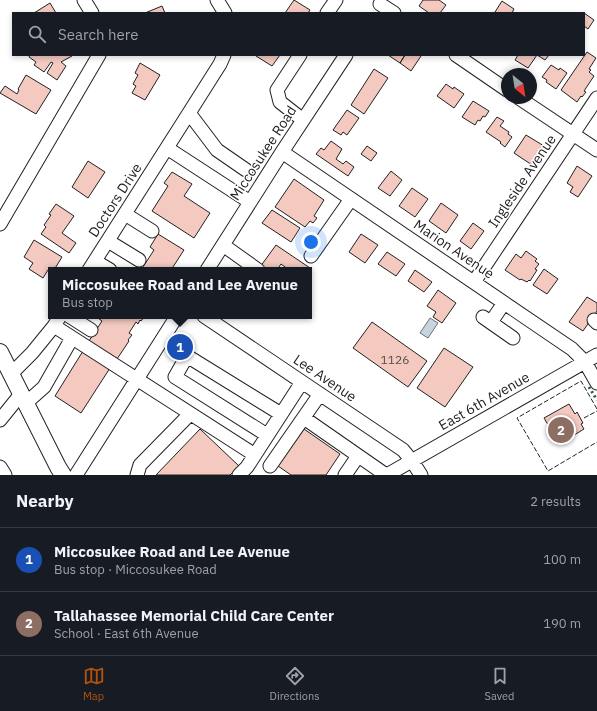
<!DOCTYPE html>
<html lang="en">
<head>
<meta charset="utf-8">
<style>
	:root { --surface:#171b24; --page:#242831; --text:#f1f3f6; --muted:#9ea1a6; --line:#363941; --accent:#b45309 }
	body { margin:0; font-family:"IBM Plex Sans",sans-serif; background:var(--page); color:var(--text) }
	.compass { position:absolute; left:501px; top:68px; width:36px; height:36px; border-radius:50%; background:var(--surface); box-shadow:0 2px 6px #0003; rotate:150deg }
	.you { position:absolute; left:311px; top:242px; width:14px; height:14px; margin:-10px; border:3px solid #fff; border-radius:50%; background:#1a73e8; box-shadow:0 0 0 6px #1a73e833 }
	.badge { display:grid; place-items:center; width:26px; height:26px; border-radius:50%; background:var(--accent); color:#fff; font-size:13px; font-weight:700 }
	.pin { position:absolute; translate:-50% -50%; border:2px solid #fff; box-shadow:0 1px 4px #0006 }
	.popup { position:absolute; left:48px; top:267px; width:264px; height:52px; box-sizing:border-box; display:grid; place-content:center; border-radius:0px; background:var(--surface); filter:drop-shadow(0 1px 3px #0005); font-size:13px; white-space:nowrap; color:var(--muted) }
	.popup b { font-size:15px; color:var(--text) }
	.popup::after { content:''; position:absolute; left:50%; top:100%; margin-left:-8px; border:8px solid transparent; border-top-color:var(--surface) }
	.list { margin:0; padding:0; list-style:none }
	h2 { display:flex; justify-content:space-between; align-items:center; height:52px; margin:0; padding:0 16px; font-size:17px }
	h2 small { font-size:13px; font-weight:400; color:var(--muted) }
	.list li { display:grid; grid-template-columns:26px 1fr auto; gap:12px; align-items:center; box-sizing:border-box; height:64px; padding:0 16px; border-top:1px solid var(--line) }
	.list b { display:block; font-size:15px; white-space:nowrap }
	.list p { margin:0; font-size:13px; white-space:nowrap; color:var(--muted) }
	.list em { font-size:13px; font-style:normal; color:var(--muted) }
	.icon { flex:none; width:22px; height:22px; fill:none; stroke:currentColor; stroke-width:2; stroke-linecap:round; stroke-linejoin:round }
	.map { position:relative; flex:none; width:597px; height:475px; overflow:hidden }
	.search { position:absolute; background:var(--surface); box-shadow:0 2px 6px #0003; left:12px; right:12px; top:12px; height:44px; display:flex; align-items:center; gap:10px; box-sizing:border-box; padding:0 14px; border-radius:0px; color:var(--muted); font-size:15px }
	.sheet { height:180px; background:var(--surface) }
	nav { display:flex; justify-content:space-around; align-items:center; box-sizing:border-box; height:56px; border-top:1px solid var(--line); background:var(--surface); font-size:11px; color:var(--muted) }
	nav a { display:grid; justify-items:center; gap:2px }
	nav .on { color:var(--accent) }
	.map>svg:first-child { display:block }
</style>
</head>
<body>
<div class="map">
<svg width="597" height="475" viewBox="0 0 597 475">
	<rect width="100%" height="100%" fill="#fff"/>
	<!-- water -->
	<path fill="#c7d3dd" stroke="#6f6f6f" d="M430,318l8,5 -10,15 -8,-5z"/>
	<!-- building -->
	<path fill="#f3c9c0" stroke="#222" d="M294,0l16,10 -2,3h-23z
		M423,0h16l7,5 -6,8h-11l-10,-7z
		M502,1l12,8 -2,4h-16l-1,-1z
		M50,3l6,10h-22z
		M162,6l3,7h-20z
		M584,13l10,7 -6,9 -4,-3z
		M587,52l9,6 -7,11 2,1 -2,2 5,4 -10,15 2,1 -4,5 -1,-1 -4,6 -16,-12z
		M30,55h41l1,1 -11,6 5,4 -9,14 -10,-7 6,-10 -2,-1 -7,10 -10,-7 2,-3 -7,-5z
		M256,55h24l-8,11 -16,-10z
		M388,55h17l-5,8z
		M405,55h15l1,1 -10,15 -11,-8z
		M518,55h31l-4,5 -8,-5 -9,13 -13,-8z
		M140,63l20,12 -15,25 -13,-7 4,-7 -3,-2 5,-9 -3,-2z
		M551,65l8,5 1,-2 7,5 -11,16 -10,-7 1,-2 -5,-3z
		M374,69l14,9 -24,36 -13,-9z
		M26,75l25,15 -15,24 -36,-21 5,-7 12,8 2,-4 -1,-1z
		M446,84l7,5 1,-2 10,7 -10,14 -17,-12z
		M473,101l16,10 -4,6 -2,-1 -3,5 -2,-1 -3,5 -13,-8z
		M347,110l12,8 -12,17 -4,-3 -2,3 -8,-5z
		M497,117l7,4 -4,5 9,6 -1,2 4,3 -7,10 -5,-4 1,-1 -15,-10z
		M526,135l18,11 -12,19 -18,-12z
		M331,141l11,8 -6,10 7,5 3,-3 8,6 -6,9 -32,-22 5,-6 3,2z
		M367,146l10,7 -6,8 -10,-7z
		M88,161l17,11 -17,26 -16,-11z
		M577,166l15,10 -14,21 -8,-5 3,-5 -6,-4z
		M391,171l11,9 -12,16 -12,-8z
		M172,172l20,12 -8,12 26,17 -16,25 -42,-27 16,-25 -4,-3z
		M294,179l30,21 -10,16 3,2 -4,5 -3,-2 -5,6 -30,-20z
		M412,188l16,11 -13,18 -16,-11z
		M441,203l17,12 -12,18 -17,-12z
		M56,204l18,12 -12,17 14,10 -7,10 -28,-19 5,-7 -2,-2 7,-10 -2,-1z
		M272,210l28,18 -9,14 -29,-19z
		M473,223l11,8 -13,18 -11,-8z
		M158,234l26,16 -13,20h-30l13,-20 -4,-3z
		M361,234l17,11 -13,18 -16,-11z
		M34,240l28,17 -8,13h-3v2l-3,-2 -5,8 -14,-9 4,-6 -9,-6z
		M276,245l34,23 -2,2h-19l-8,-6 -4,6h-13l-4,-3z
		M526,251l11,8 -2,2 4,3 -4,5 2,1 -7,11 -1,-1 -2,2 -6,-3 -1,1 -15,-10 11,-16 5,4z
		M387,252l18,12 -9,12 -18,-12z
		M544,269l14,10 -11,15 -14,-9z
		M415,270l17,12 -8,10 -16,-11z
		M438,290l18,13 -14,20 -9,-6 3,-5 -9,-6z
		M587,297l10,6v8l-14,20 -14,-9z
		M95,316h50l-4,5 -1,-1 -2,4 -2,-2 -7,11 3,2 -4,5 1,1 -14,21 -28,-18 15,-23z
		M372,322l55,39 -19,26 -55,-39z
		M444,348l29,19 -28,40 -28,-19z
		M83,351l27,17 -29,45 -26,-17z
		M569,404l6,10 2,-2 6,11 -2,1 3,5 -13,8 -3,-6 -10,6 -3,-5 -2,1 -9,-15z
		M200,429l39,37 -9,9h-74z
		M304,429l36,25 -14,21h-35l-13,-9z"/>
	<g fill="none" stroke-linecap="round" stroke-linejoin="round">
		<defs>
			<path id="minor" d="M84,0l8,13
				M217,0l8,13
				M380,4l14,9
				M327,13l9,-13
				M300,55l-23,35 3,12 23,18
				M456,55l51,35
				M519,98l78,52
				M189,113l28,37 29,20
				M167,148l83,54
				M282,152l290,197 13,13 12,21
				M125,214l27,17
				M0,224l99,-169
				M108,241l31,19
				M223,245l35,25
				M311,256l40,-57
				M95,261l15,9
				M89,270l100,-157 31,-49 4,-9
				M207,270l75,-118 64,-97
				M474,282l123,-184
				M69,316l22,14
				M204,316l199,134 9,11 9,14
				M483,317l30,21
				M594,320l3,3
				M491,322l13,-19
				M54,326l201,129
				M11,374l21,-21 22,-27 6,-10
				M26,403l18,-16 28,-49
				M304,418l82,57
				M0,420l21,-26
				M267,435l-92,-58 12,-21 94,58
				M270,466l50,-72
				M0,467l5,8
				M76,475l101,-159
				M137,475l3,-10 50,-51
				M239,475l8,-8 55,-85
				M345,475l13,-19
				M387,475l210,-120"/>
			<path id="major" d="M0,352l58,115 5,8"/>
		</defs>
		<!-- minor casing -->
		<use href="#minor" stroke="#222" stroke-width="15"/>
		<!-- major casing -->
		<use href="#major" stroke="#222" stroke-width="18"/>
		<!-- minor -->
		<use href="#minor" stroke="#fff" stroke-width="13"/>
		<!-- major -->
		<use href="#major" stroke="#fff" stroke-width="16"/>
		<!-- hedge -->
		<path stroke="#2f5e38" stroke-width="3" stroke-dasharray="2 3" stroke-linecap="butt" d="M589,387l8,13"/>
		<!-- fence -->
		<path stroke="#222" stroke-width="1" stroke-dasharray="5 2" stroke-linecap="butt" d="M597,409l-16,-28 -64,37 31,53 49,-29
			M584,418l13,-7"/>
	</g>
	<g text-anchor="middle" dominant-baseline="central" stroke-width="3" stroke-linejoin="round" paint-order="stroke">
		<!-- number labels -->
		<g font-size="12" fill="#564c4a">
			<text x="395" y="359">1126</text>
		</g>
		<!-- street labels -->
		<g font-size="14" fill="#222" stroke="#fff">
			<text transform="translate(263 153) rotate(-57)">Miccosukee Road</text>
			<text transform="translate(522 181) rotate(-56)">Ingleside Avenue</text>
			<text transform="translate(115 200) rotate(-57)">Doctors Drive</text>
			<text transform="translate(454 249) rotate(34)">Marion Avenue</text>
			<text transform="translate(325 378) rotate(34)">Lee Avenue</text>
			<text transform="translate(484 401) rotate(-30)">East 6th Avenue</text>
		</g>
	</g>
</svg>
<svg class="compass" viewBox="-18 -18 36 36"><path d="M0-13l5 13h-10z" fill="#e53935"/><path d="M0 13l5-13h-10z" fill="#9ea1a6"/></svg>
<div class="you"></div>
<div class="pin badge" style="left:180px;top:347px;background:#1a4fb4">1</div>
<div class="popup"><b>Miccosukee Road and Lee Avenue</b>Bus stop</div>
<div class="pin badge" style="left:561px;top:430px;background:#8d6e63">2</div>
<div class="search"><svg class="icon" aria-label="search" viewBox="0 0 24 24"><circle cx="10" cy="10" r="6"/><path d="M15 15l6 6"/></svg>Search here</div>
</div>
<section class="sheet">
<h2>Nearby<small>2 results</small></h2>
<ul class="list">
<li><span class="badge" style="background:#1a4fb4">1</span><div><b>Miccosukee Road and Lee Avenue</b><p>Bus stop · Miccosukee Road</p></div><em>100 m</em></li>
<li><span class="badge" style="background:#8d6e63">2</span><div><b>Tallahassee Memorial Child Care Center</b><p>School · East 6th Avenue</p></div><em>190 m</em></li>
</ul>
</section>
<nav>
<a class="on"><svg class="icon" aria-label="map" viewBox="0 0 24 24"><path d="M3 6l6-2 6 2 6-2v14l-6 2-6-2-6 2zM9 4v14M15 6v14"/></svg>Map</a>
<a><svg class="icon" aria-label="directions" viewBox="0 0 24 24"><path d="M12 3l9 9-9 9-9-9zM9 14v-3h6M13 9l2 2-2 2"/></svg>Directions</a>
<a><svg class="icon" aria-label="saved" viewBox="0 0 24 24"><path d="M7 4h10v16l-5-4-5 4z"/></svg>Saved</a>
</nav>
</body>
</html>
